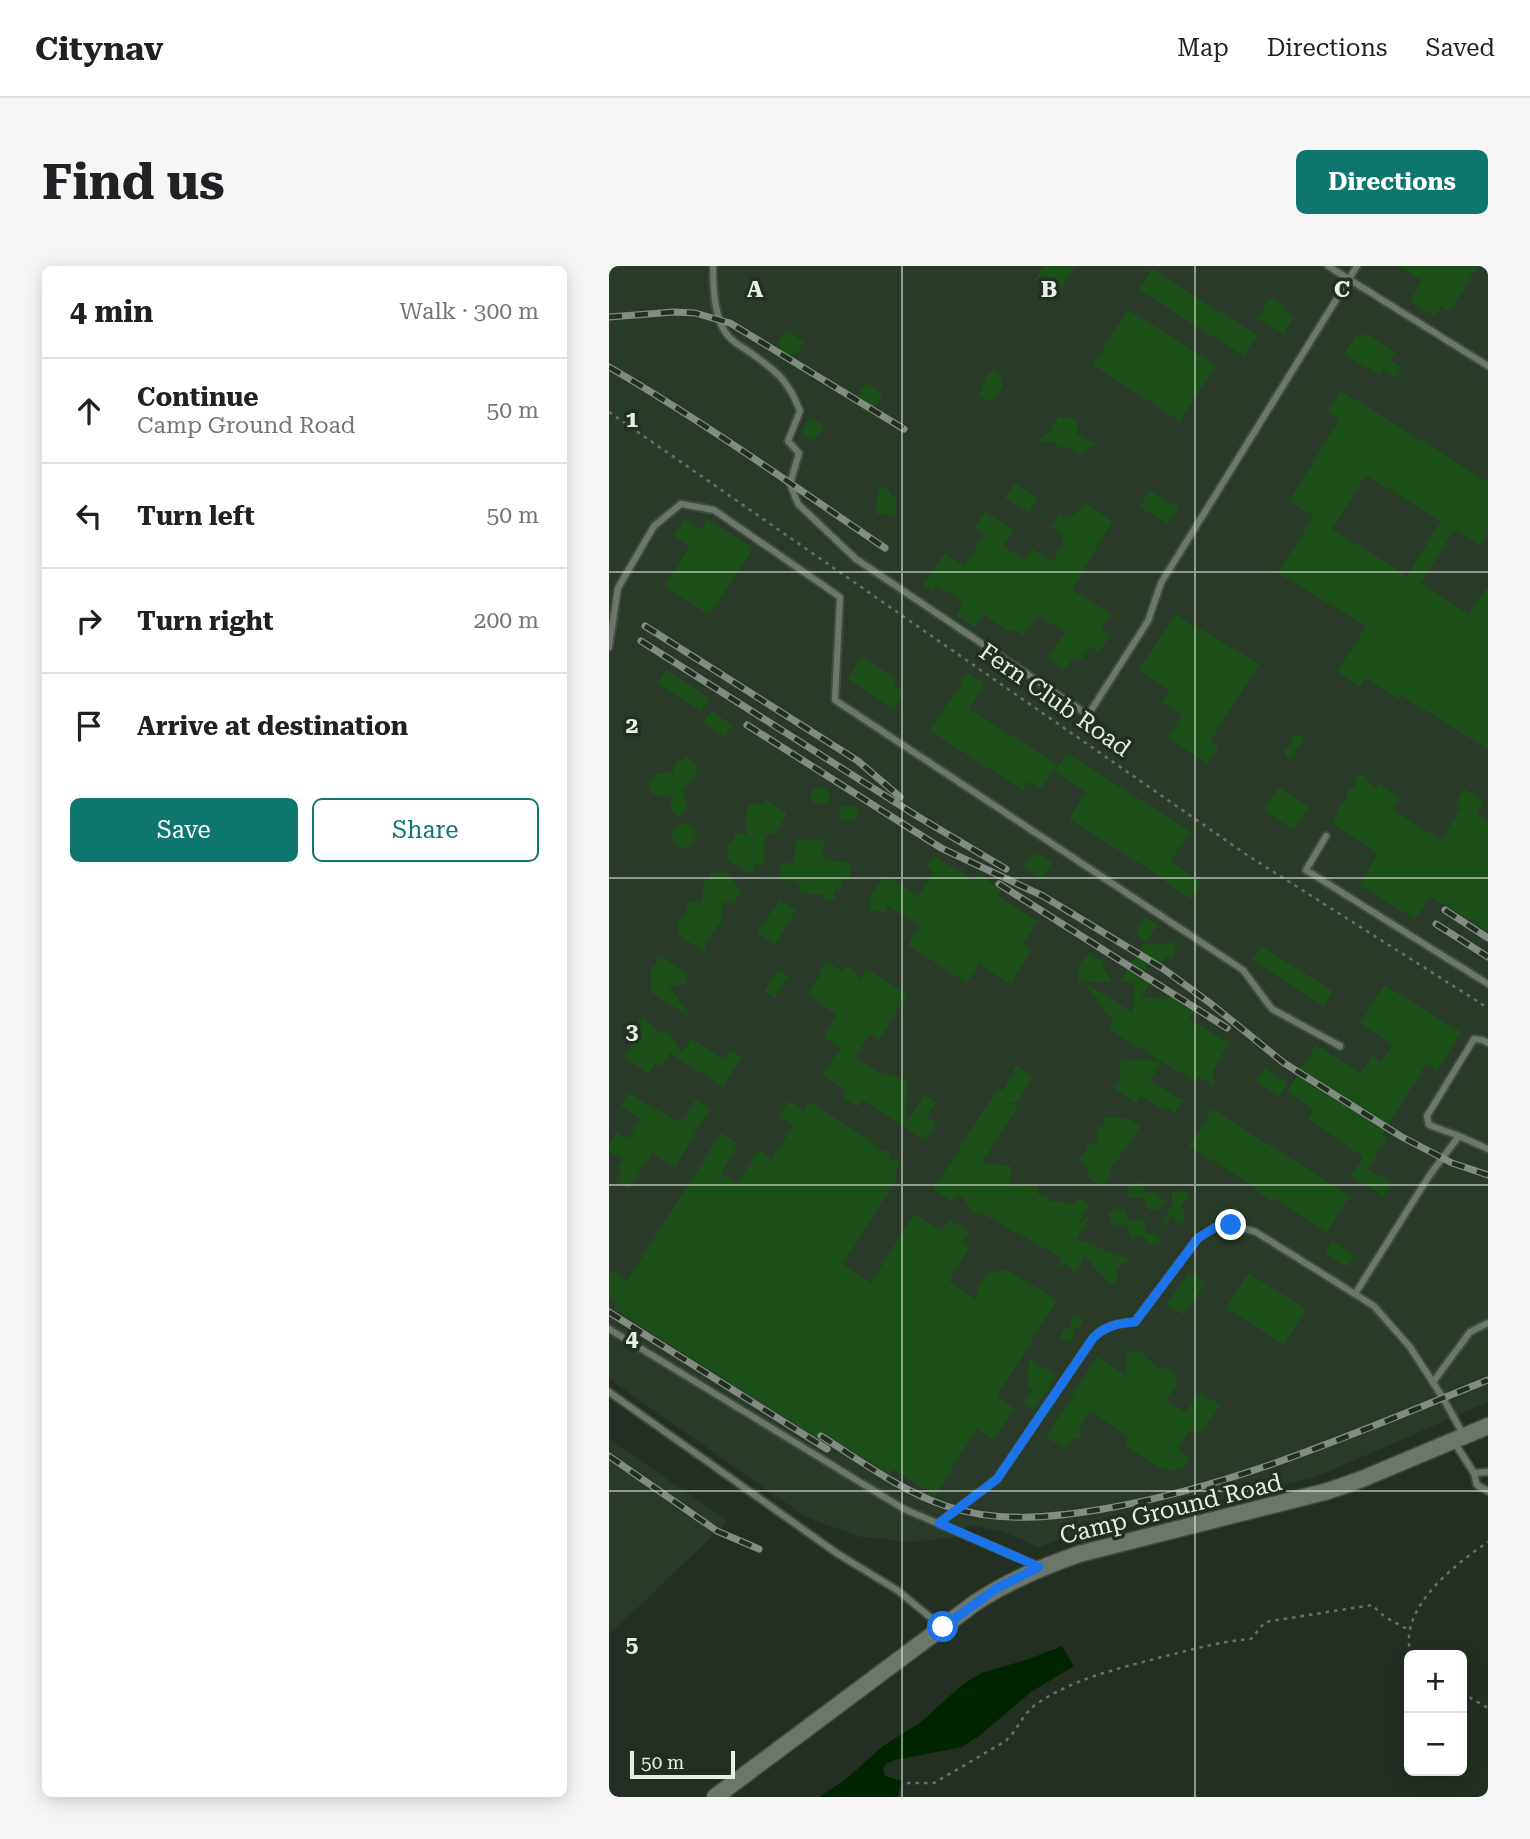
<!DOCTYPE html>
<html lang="en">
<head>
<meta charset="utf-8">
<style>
	:root { --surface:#fff; --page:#f6f6f6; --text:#202124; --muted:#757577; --line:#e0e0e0; --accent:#0f766e }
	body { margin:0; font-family:"Roboto Serif",serif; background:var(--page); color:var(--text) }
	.controls { position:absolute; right:21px; bottom:21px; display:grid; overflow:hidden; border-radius:10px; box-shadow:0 4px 18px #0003 }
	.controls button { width:63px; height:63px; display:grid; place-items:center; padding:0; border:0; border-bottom:2px solid var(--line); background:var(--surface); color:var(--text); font:35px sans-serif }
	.scale { position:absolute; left:21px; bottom:18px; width:105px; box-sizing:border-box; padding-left:7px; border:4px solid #e7eee6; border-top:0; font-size:19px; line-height:24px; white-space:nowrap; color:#e7eee6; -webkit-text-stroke:5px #242f23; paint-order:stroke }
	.stop { position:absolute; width:21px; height:21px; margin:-16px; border:5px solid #1a73e8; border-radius:50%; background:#fff }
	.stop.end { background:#1a73e8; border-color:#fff; box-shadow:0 2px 7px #0008 }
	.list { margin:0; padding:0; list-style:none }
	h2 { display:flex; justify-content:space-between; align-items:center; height:91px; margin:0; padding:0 28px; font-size:30px }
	h2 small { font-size:23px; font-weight:400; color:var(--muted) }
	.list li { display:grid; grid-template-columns:46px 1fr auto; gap:21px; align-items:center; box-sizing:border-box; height:105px; padding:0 28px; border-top:2px solid var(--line) }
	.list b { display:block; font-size:26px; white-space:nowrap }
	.list p { margin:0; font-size:23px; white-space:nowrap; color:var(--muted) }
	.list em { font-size:23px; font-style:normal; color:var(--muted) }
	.actions { display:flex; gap:14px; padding:21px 28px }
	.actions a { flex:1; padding:16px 0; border:2px solid var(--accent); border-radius:10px; text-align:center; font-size:24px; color:var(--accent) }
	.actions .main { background:var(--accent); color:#fff }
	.icon { flex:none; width:38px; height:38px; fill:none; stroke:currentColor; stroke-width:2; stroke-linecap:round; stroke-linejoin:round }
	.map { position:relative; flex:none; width:879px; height:1531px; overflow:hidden; border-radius:10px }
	header { display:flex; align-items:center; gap:42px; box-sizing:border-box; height:98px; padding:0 35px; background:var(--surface); border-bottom:2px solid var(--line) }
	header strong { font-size:33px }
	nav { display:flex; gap:38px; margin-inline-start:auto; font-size:24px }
	.intro { display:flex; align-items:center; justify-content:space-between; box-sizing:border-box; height:168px; padding:0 42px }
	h1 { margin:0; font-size:49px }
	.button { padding:18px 32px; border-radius:10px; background:var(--accent); color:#fff; font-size:24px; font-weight:700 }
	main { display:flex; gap:42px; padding:0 42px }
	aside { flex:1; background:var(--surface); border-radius:10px; box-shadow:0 4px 18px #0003 }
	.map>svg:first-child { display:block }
</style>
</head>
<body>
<header>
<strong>Citynav</strong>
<nav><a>Map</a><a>Directions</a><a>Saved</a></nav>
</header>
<div class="intro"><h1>Find us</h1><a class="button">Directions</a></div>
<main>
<aside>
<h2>4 min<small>Walk · 300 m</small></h2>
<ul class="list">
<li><svg class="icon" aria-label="ahead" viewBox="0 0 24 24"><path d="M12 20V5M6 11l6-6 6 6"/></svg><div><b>Continue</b><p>Camp Ground Road</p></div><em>50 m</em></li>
<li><svg class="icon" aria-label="left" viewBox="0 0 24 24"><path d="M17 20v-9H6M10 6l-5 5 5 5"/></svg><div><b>Turn left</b></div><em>50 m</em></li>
<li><svg class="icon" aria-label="right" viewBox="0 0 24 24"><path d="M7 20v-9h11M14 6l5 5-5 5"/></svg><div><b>Turn right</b></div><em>200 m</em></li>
<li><svg class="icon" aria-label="arrive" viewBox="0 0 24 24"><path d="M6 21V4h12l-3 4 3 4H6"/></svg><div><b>Arrive at destination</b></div></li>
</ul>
<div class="actions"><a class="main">Save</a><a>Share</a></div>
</aside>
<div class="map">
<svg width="879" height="1531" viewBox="0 0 879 1531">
	<rect width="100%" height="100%" fill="#242f23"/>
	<!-- built -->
	<path fill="#2a3a28" d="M0,0h879v1136l-172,75 -234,55 -44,15 -34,-15 -35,-7 -9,12 -50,5 -49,-5 -55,-20 -197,-138z
		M0,1173l119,82 -119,114z"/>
	<!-- water -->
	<path fill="#002500" d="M453,1380l12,20 -43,26 -52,44 -17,11 -67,13 -9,4 -3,5 2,7 17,5 -4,16h-79l27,-18 37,-33 38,-24 41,-37 19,-12 48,-14z"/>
	<!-- building -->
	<path fill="#1b4f18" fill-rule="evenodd" d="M435,0h31l-17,28 -3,-2 -11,12 -6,-3 -1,-4 7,-12 -9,-5z
		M790,0h79l-28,45 -9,-5 -6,10 -25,-15 12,-20z
		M543,3l105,66 -13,21 -105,-66z
		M661,32l16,9 -2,3 10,6 -10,17 -27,-14z
		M519,44l88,55 -36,56 -87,-56z
		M177,65l18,11 -14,22 -18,-11z
		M753,66l33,20 -5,8 12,8 -6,10 -13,-8 -3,5 -36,-21 12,-19 3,2z
		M385,105l7,5 2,10 -11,17 -13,-8 8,-20z
		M257,117l17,11 -13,20 -17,-11z
		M732,125l147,91v50l-8,13 -26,-15 -34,54 48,30 20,-28v163l-87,-54 -2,4 -34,-21 -5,9 -23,-15 29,-46 -88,-53 36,-57 -25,-15 51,-82 -12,-7zM757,209l75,46 -34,55 -75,-47z
		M201,151l14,9 -10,15 -13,-8z
		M448,151l20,2v15l17,9 -11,12 -13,-7 -13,-1 -1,-5 -19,-1 15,-11 1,-6h4z
		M406,217l23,15 -9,14 -24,-14z
		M269,222h9l5,9h4l-1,18 -19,-1z
		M541,224l29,18 -11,16 -28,-17z
		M476,238l27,17 -40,69 39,24 -10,16 9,6 -11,17 -10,-7 -9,15 -6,-4 -9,13 -17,-11 17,-27 -27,-17 -14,21 -11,-7 -2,3 -28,-18 -8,13 -19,-12 8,-13 -27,-17 -4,6 -10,-6 21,-32 20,13 21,-32 -10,-6 10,-16 28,18 -10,16 21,14 8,-11 20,13 12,-19 -4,-2 3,-6 -12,-7 8,-14 11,4z
		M75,253l16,11 7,-11 46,29 -43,67 -45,-28 25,-41 -16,-10z
		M566,348l84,50 -49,78 9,5 -11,17 -41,-26 15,-23 -20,-12 8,-13 -31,-20z
		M252,391l35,21 -4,6 12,7 -10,18 -46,-30z
		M57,404l43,28 -8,13 -43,-27z
		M357,407l18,10 -15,26 88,55 -16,25 -13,-8 -5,9 -93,-59 21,-33 11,-11 -3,-2z
		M102,445l21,14 -7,12 -22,-14z
		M688,468l6,3v6l-7,5 -1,9 -7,2 -4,-8 7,-6 1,-7z
		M457,487l124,78 -20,31 32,21 -11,16 -26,-17 1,-2 -97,-61 17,-28 -31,-19z
		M76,489l10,8 2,9 -1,5 -14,13 6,16 -10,13 -7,-11v-11l-18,-3 -3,-5v-6l8,-10h15l2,-9 3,-4 6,1z
		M751,509l5,1 10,14 4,-6 21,13 -8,13 49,30 20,-32 -6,-4 9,-15 20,13 -7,12 11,7v111l-58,-36 -15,23 -56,-34 19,-31 -45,-30 7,-19 7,-6v-7l8,-6 1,-8z
		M214,521l6,6v10l-12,1 -6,-3v-8l4,-5z
		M670,522l30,19 -15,23 -30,-19z
		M155,533l23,14 -11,21h-11l-1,30 -10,1 -1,10 -26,-16 1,-14 5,-3 2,-8 11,1 1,-31 17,1z
		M236,539l12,2 2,7 -6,7 -13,-1v-12z
		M77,556l8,7 2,10 -4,6 -9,4 -9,-5 -2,-10 2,-5z
		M187,573l28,1 -1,18h6l2,3 20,1 -1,14 -7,3 -2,11h-6v10l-12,-1v-5l-22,-1v-5l-5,-7 -13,-1 -3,-5 -1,-7 5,-5h10z
		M425,586l18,11 -10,16 -18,-11z
		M325,590l40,24 4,-6 23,16 -4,6 40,25 -15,24 9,6 -20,33 -32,-21 -12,20 -59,-38 11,-21 -33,-19v7l-16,-2v-14l14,-21 34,21 16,-25 -7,-4z
		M102,607h17l13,19 -6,7v4l-12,-1 -2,21h-4l-1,9h-4l-1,9 -5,-1v13l-29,-19 1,-10 8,-13 1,-9 15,1 1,-20 5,-3z
		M170,634l17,10 -21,34 -18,-11z
		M536,651l12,8 -10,16 -12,-7z
		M566,674l-1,17h-8l-6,10 -10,-6 -9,15 14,8h-6l-8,13 27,2 2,-3 13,6 12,7 -6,10 40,24 -17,28 3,14 -17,-8 -2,5 -35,-21 -11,20 33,19 -8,13 -8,-5 -1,3 -26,-15 -4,6 -22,-13 5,-8 2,-22 39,2 -52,-33 6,-9 -6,-3 -24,-34 49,31 2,-30 -15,-1 24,-39 24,1z
		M652,680l72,45 -9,15 -72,-46z
		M479,686l14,9v4l10,17 -34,-1 1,-9 -3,-1z
		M48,689l30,18 -1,8 -5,5h-12l22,32 -40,-26v-25l5,-2z
		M217,695l17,11 6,-7 10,15 7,-11 41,25 -28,46 -9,-6 -15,24 29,17 14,1 1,4h8l-1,43 18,-28 12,8 -9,13 10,6 -11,18 -64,-40 -4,7 -16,-10 5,-7 -25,-14 18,-28 -16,-11 13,-22 -29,-20 12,-20 -2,-1z
		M169,704l11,6 -14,22 -11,-7z
		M775,719l77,47 -24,39 -11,-7 -44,72 5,3 -19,30 24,14 -8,13 -33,-20 12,-19 -55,-38 6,-10 -27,-17 29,-47 45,28 11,-17 9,6 12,-18 -33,-20z
		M35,751l13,14 13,3 12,19 9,-14 33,20 6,-9 12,7 -19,30 -53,-34 -9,14 -6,-4 -6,10 -24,-15 12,-20 -3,-5v-8z
		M407,800l17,10 -15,25 3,1h-13l10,5 -36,56 29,3 -1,19 28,2v8h10l1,6 25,3 4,-6 12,7 -12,18 14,-10 -16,26 55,21 -15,8 2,10 -5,6 -4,-2 -17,-17 1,-2 -9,-5 -10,16 -7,-10 -10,3 4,-10 -80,-44 -11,-1v-4l-11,-16 -7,10 -19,-12 65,-102 5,3z
		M655,802l24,14 -9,14 -23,-15z
		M20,827l44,26 10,1 13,-21 14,9 -35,59 -23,-14 -23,36 -13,-9 6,-11 -4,-2 5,-8 -14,-8v-6l8,-13 11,7 12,-20 -19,-13z
		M180,835l15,9 5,-8 67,42v6l13,1v8l10,1 -1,10 -4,5 4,2 -56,88 29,18 43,-69 28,17 7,-11 20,12 -7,11 7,5 -20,33 28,19v-12l7,-8 1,-4 4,-4 10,1v-3l10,1 48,29 -60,96 17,12 -20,32 -17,-11 -42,66 -42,-26 -4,5 -68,-43 -5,6 -202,-128 4,-6 -9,-6v-27l18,11 94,-148 17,11 -17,30 16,10 18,-29 4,-4 13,8 15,-23 6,-11 -14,-9z
		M603,843l138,87 -23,36 -54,-34 -2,2 -16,-10 1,-2 -67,-42z
		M496,851l21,1 14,9 -31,45 2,1 -8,13 -17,-10 3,-4 -10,-13 7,-8 1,-8 10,1 1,-18h5z
		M528,916l4,1 5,10h10l11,10 -10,7h-8l-6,-13 -14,1 -1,-13z
		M563,921l4,8 5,-6 7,4 1,4 -8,9 5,10 -3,7h-7l-3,-8 -7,9 -3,-2 9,-20z
		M507,942l8,1 4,12 15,-1 4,14h8l5,3 -1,8 -8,1 -8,-10 -12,1 -4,-12h-15l-3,-12z
		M723,975l23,14 -8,12 -23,-14z
		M580,1006l16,12 -21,31 -17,-11z
		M639,1007l58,36 -22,36 -58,-37z
		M467,1050l7,5 -1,4 -8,5 -1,9 -4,3 -9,-4 3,-7 7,-4 1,-9z
		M525,1084l8,2 5,8 6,2 5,7 9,-1 8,5 1,13 -11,15 20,12 15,-21 20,13 -18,28 -13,-2 -11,19 12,8 -5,8 -10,4 -14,-1 -37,-24 5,-9 -39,-25 -11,18 3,9 -9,-1 -7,12 -20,-12 51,-80 29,19 1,-22z
		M420,1092l27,18 -22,34 -10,-6 8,-13 -4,-6z"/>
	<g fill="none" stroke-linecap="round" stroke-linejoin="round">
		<defs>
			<path id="service" d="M104,0c0,22 1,56 17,72 5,5 12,9 18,13 27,19 40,28 52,60l-12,30 11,12 -9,31 8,20 58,55 232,156 60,-94 13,-38 196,-317
				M719,0l160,100
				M0,381l9,-59 36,-62 27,-22 33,6 126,87 -5,103 408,270 29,39 68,37
				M717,570l-20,34 182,114
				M850,870l29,13
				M746,1028l74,-118 30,-40 -30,-11 -2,-9 47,-77 9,1 5,3
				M0,1063l295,180 134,57
				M824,1116l37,-50 18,-9
				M0,1126l229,162 59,36 44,36
				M845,1176l20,31 3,12 11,6
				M865,1207l14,-1
				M330,1257l58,-44 96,-141c12,-12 25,-15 42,-16l63,-84 18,-11 15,-2 25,7 118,74 36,41 33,51 20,36"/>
			<path id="tertiary" d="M106,1531l260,-194c33,-22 67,-36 104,-49l249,-63 34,-12 126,-53"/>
		</defs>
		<!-- service casing -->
		<use href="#service" stroke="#414b40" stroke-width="10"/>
		<!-- tertiary casing -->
		<use href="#tertiary" stroke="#414b40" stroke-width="19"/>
		<!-- path -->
		<path stroke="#666f65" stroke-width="2.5" stroke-dasharray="3.5 5" stroke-linecap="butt" d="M0,146l638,443 241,153
			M802,1389c-14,-46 43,-90 77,-113
			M853,1427l26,15
			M298,1517h27l70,-41c13,-10 18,-27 31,-37 38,-27 86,-37 131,-49 28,-7 56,-15 85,-17l14,-17 107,-17 13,12 24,13"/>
		<!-- service -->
		<use href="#service" stroke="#6b7869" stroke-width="6"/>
		<!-- tertiary -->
		<use href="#tertiary" stroke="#6b7869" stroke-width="16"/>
		<defs>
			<path id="rail" d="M0,51l65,-5 21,1 35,10 174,106
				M0,101c95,55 185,119 276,181
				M36,360l213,135 42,36
				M32,375l276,175 89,53
				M138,459l194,123 102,48 119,72 48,35 74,60 118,74 50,26 36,12
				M390,618l228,144
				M836,644l43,28
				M827,658l52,33
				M0,1046l218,137
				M212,1170c40,25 80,55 125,70 50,17 106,12 157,3 135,-23 259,-79 385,-129
				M0,1190l108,75 42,18"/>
		</defs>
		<!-- rail casing -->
		<use href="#rail" stroke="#838c82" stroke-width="7"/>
		<!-- rail -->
		<use href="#rail" stroke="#242f23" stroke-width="4.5" stroke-dasharray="13" stroke-linecap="butt"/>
	</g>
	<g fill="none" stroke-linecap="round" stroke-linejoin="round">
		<!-- route -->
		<path stroke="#1a73e8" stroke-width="9" d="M334,1361l54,-39 42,-21 -100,-44 58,-44 96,-141c12,-12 25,-15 42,-16l63,-84 18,-11 15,-2"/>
	</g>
	<!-- grid -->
	<path fill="none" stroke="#e7eee6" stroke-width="2" stroke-opacity="0.55" d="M293,0v1531M586,0v1531M0,306h879M0,612h879M0,919h879M0,1225h879"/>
	<g text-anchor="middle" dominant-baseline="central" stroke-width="7" stroke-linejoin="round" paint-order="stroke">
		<!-- street labels -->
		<g font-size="24" fill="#e7eee6" stroke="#242f23">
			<text transform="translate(446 434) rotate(35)">Fern Club Road</text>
			<text transform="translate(562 1243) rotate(-14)">Camp Ground Road</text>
		</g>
	</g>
	<g font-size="23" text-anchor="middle" font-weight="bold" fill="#e7eee6" stroke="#242f23" stroke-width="7" stroke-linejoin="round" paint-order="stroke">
		<text x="146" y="31">A</text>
		<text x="440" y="31">B</text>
		<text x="733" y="31">C</text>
		<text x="23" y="161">1</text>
		<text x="23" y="467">2</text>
		<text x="23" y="773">3</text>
		<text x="23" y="1080">4</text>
		<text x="23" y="1386">5</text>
	</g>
</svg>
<div class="controls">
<button>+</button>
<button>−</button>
</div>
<div class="scale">50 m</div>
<div class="stop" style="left:334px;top:1361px"></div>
<div class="stop end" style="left:622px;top:959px"></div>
</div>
</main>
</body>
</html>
